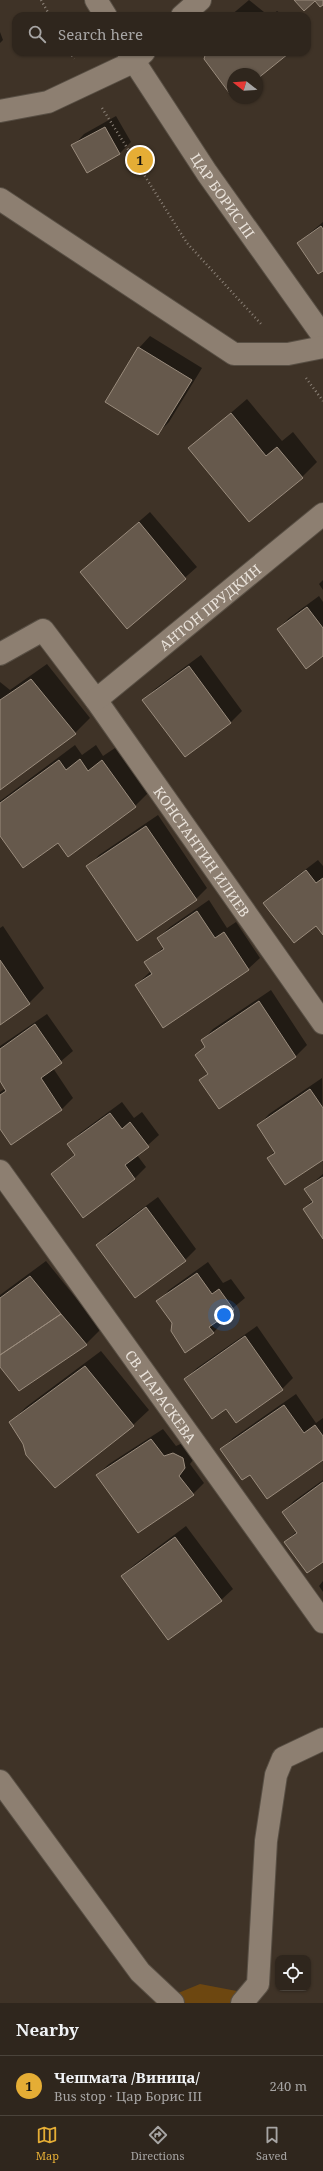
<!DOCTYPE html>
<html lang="en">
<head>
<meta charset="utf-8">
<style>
	:root { --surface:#2f261d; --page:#372e26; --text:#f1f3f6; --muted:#a7a5a4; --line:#4a433b; --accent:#e5ad35 }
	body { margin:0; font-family:"Noto Serif",serif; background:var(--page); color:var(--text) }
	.controls { position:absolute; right:12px; bottom:12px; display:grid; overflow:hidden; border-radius:8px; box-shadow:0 1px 3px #0004 }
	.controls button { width:36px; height:36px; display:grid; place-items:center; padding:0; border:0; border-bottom:1px solid var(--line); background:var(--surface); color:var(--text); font:20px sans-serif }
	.compass { position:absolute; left:227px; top:68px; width:36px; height:36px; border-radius:50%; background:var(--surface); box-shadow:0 1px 3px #0004; rotate:287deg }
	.you { position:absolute; left:224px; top:1315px; width:14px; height:14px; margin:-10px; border:3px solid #fff; border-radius:50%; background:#1a73e8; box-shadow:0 0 0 6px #1a73e833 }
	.badge { display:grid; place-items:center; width:26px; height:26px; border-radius:50%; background:var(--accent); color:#111; font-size:13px; font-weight:700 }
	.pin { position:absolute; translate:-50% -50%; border:2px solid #fff; box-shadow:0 1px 4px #0006 }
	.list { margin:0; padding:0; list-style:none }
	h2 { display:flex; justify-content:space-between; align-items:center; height:52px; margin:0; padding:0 16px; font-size:17px }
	h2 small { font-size:13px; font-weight:400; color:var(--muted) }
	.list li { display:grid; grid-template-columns:26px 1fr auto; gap:12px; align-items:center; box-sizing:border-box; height:60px; padding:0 16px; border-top:1px solid var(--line) }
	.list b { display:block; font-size:15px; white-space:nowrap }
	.list p { margin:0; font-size:13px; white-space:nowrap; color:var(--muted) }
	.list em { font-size:13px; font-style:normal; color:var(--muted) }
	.icon { flex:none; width:22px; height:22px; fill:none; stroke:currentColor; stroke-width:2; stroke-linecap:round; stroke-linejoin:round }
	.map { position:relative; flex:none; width:323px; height:2003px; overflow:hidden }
	.search { position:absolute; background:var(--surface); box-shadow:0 1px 3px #0004; left:12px; right:12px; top:12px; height:44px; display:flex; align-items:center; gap:10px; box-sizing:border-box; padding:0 14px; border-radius:12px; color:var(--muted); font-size:15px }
	.sheet { height:112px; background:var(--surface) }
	nav { display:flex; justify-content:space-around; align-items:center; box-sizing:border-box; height:56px; border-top:1px solid var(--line); background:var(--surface); font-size:11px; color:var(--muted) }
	nav a { display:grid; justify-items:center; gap:2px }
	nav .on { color:var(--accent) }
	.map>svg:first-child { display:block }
</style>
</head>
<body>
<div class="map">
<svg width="323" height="2003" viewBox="0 0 323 2003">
	<rect width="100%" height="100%" fill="#3f3327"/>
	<!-- green -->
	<path fill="#6d4710" d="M200,1984l42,8 3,11h-91z"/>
	<!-- shadow -->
	<path fill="#0007" d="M249,0l20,16h-39z
		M277,11l7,5h-13z
		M0,32l3,8 -3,3z
		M116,116l15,26 -11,11 -32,19 -15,-26 11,-12z
		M323,222v48l-25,-27z
		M150,336l52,32 -33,54 -11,11 -19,-85z
		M247,399l35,42 11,-9 24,30 -15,15 -112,-29z
		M150,512l47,55 -69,61 -47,-56z
		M323,580v10l-4,-6z
		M319,596l4,6v53l-45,-26 11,-11z
		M201,655l41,56 -11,11 -46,34 -41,-56 11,-11z
		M47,664l43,54 -15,15 -75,56v-107l10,8z
		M75,745l7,10 14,-10 7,11 15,-10 32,45 -15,15 -77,36 -58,-8v-33z
		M158,815l49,73 -11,11 -108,-32 11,-12z
		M318,860l5,6v67l-7,-9 -51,-21 11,-11z
		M209,900l18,28 9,-6 24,36 -12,11 -112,16 15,-14 -6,-8 19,-16 -6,-9 12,-11z
		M3,926l41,62 -15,15 -29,21v-96z
		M271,990l36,55 -11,11 -77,52 -18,-28 7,-7 -12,-18 9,-9 -3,-5 11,-12z
		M47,1014l26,37 -20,17 20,30 -11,11 -51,35 -11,-17v-35l6,-4 -6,-8v-34z
		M322,1078l1,80h-55l7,-7 -17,-25 11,-12z
		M122,1102l12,16 8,-6 17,23 -22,20 9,12 -11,11 -52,38 -31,-42 23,-20 -6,-10 11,-11z
		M323,1174v63l-19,-28 9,-9 -7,-11z
		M158,1197l38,52 -11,11 -87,-15 11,-12z
		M46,1261l55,68 -15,15 -86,21v-70z
		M208,1262l15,21 8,-4 14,19 -24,20 3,3 -11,12 -40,-10 -15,-21 11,-12z
		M257,1326l36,52 -11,11 -56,19 -41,-29 12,-11z
		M101,1351l48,59 -16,15 -109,18 -14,-20 16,-16z
		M296,1394l20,29 7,-5v41l-73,14 -29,-23 12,-12z
		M163,1429l13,17 9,-4 11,14 -6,8 14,19 -11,11 -96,-19 12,-11z
		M323,1480v81l-38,-19 12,-11 -14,-19 11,-11z
		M186,1526l47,63 -12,11 -52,39 -47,-63 12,-11z
		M323,1581v11l-4,-6z"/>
	<!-- building -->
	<path fill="#66594c" stroke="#9a8c7d" d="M294,0h29v5l-3,2 -5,-6 -11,10z
		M286,52l2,2 -31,25v-5h-24v24l-29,-39 2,-7z
		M105,127l15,27 -33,19 -16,-28z
		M321,226l2,3v42l-5,3 -21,-31z
		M138,347l54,33 -34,55 -53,-33z
		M231,413l35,43 11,-9 26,31 -54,44 -61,-74z
		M139,522l47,57 -59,50 -47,-57z
		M307,607l16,21v28l-17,13 -29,-40z
		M189,666l42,57 -46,34 -43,-57z
		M31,679l45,55 -76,56v-90z
		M80,759l8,12 14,-11 34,47 -68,50 -10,-14 -35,25 -23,-32v-33l59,-43 7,10z
		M146,826l51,74 -60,41 -51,-75z
		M306,870l10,13 7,-5v57l-7,-9 -22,17 -31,-40z
		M197,911l18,27 9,-6 25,38 -86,58 -28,-43 17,-11 -8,-12 20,-13 -7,-11z
		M0,960l30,44 -30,21z
		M259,1001l37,56 -77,52 -20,-29 9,-6 -13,-19 10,-8 -4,-7z
		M35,1024l27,39 -21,15 21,32 -51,35 -11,-16v-34l6,-4 -6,-10v-32z
		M310,1089l13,19v52l-38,25 -18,-27 8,-5 -18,-28z
		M110,1113l12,16 8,-7 19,25 -24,18 10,14 -52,39 -32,-44 24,-19 -8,-11z
		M323,1177v62l-20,-30 10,-7 -9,-13z
		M146,1207l40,54 -51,37 -39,-53z
		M197,1273l15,21 7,-5 15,21 -25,17 5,6 -29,20 -14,-22 1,-8 -16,-22z
		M30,1276l31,38 -61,41v-57z
		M61,1314l26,31 -68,46 -19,-24v-12z
		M245,1336l38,54 -47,33 -10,-14 -14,10 -28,-40z
		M85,1366l49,60 -79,62 -29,-33 -3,-11 -14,-22z
		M284,1405l20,28 11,-8 8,11v24l-56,39 -17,-24 -8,5 -22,-31z
		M151,1439l13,17 9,-3 10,5 2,10 -6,8 15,19 -56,38 -42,-58z
		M323,1482v80l-16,11 -23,-31 13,-9 -15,-21z
		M175,1537l47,64 -54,39 -47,-64z"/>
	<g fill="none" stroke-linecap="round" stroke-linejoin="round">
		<defs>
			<g id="minor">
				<path d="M96,0l10,16"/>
				<path d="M182,16l18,-16"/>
				<path id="s1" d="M128,52l79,121 116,163"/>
				<path d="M0,111l48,-9 85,-40 11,-10"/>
				<path d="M0,199l234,155h54l35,-7"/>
				<path id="s2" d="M0,654l43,-24 53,70 227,323"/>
				<path id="s3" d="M96,700l227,-186"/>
				<path id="s4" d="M0,1171l323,451"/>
				<path d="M0,1781l140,191 33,31"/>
				<path d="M242,2003l16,-19 8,-143 10,-66 7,-17 40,-19"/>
			</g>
		</defs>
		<!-- minor casing -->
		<use href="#minor" stroke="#584f44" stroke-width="24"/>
		<!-- path -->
		<path stroke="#8b8177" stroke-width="2.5" stroke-dasharray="1 3" stroke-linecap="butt" d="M41,0l9,16
			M70,52l4,7
			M102,108l85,135 75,82
			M306,378l17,23"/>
		<!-- minor -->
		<use href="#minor" stroke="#8d7f71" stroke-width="22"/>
	</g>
	<g text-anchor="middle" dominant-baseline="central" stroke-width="4" stroke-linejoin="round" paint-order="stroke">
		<!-- street labels -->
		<g font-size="14" fill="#eae3db" stroke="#211c16">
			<text stroke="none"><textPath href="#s1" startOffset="172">ЦАР БОРИС III</textPath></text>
			<text stroke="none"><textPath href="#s3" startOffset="147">АНТОН ПРУДКИН</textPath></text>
			<text stroke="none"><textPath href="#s2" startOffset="322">КОНСТАНТИН ИЛИЕВ</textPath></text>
			<text stroke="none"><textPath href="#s4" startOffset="277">СВ. ПАРАСКЕВА</textPath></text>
		</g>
	</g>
</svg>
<div class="controls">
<button><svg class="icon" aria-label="locate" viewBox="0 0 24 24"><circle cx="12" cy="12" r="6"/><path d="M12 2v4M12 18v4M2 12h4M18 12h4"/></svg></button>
</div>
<svg class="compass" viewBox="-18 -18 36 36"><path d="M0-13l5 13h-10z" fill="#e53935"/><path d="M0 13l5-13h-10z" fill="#a7a5a4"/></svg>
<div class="you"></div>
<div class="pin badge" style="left:140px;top:160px">1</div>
<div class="search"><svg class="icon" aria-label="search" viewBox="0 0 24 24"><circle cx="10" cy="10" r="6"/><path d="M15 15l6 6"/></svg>Search here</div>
</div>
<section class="sheet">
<h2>Nearby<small></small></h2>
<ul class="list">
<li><span class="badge">1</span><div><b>Чешмата /Виница/</b><p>Bus stop · Цар Борис III</p></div><em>240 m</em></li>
</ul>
</section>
<nav>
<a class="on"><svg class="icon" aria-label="map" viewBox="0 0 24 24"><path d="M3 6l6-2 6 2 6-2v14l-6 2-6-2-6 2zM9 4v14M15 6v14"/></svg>Map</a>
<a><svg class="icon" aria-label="directions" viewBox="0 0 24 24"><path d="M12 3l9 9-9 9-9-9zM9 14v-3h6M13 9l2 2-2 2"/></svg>Directions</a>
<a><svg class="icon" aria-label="saved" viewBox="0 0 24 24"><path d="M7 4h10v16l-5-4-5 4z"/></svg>Saved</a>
</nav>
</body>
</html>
